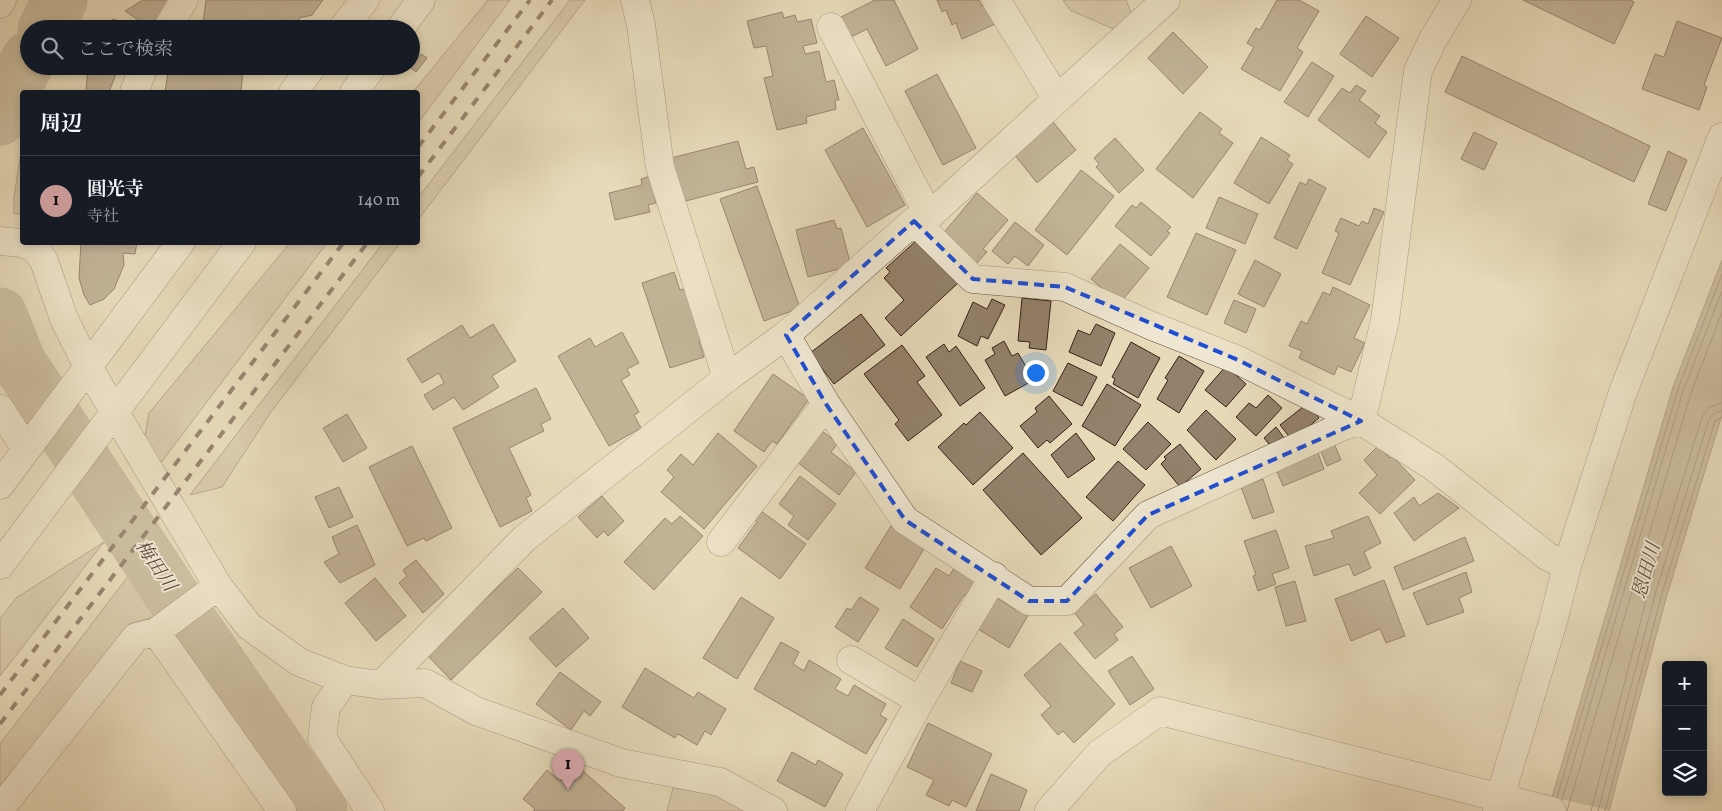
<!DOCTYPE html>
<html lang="ja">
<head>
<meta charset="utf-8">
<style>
	:root { --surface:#171b24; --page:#20242c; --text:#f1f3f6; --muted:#9ea1a6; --line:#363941; --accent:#c59692 }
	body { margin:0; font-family:Vollkorn,"Noto Serif JP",serif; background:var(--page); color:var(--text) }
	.controls { position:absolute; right:15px; bottom:15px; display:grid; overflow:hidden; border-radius:5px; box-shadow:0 2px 8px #0003 }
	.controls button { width:45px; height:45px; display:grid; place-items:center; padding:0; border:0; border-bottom:1px solid var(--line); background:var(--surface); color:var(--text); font:25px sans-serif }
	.you { position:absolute; left:1035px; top:372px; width:18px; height:18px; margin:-12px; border:4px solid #fff; border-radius:50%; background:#1a73e8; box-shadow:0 0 0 8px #1a73e833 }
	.badge { display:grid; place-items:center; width:32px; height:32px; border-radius:50%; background:var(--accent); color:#111; font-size:16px; font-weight:700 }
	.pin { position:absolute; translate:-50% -41px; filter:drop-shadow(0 1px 2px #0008) }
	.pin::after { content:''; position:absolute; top:26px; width:18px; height:15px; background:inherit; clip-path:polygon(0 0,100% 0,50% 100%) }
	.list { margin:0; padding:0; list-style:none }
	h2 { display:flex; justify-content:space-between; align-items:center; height:65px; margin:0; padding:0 20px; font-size:21px }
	h2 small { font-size:16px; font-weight:400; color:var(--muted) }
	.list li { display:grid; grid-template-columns:32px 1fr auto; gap:15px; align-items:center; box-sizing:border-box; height:90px; padding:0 20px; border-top:1px solid var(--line) }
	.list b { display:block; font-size:19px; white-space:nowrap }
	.list p { margin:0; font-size:16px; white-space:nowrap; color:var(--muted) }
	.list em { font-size:16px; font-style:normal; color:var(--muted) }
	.icon { flex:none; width:28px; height:28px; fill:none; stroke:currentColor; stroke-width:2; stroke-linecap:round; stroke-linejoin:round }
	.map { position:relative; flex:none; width:1722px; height:811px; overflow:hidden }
	.search { position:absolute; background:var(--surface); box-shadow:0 2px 8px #0003; left:20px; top:20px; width:400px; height:55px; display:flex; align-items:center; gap:12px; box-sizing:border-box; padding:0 18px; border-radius:28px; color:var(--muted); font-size:19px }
	.panel { position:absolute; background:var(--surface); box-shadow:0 2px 8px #0003; left:20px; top:90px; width:400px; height:155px; border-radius:5px }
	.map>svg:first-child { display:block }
</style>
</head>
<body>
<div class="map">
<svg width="1722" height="811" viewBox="0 0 1722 811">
	<rect width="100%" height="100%" fill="#e7dab9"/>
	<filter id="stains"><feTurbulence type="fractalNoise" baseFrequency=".004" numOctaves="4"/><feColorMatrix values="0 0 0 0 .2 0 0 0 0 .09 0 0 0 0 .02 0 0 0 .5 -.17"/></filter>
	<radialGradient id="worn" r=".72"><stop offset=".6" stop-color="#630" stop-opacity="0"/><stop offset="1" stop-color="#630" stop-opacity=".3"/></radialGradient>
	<!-- green -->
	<path fill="#c9ba9d" stroke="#806d5a" d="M488,0h22l-92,123v-31h-5z
		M570,0h15l-167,220v-22z
		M1063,0h63l7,18 -15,13 -48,-21z
		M22,145v69h-8v-17z
		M290,243h37l-167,221 -15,-27 4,-24z
		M383,243h17l-129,169 -49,75 -32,8z
		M104,542l-104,134v-57l16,-21z
		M129,575l27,41 -27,8 -129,164v-44z
		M673,788c28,4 57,8 82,23h-88z"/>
	<!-- water -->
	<path fill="#ac9b82" stroke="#7e6a57" d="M1722,260v155l-55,180 -58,216h-61l125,-424z"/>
	<!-- pier -->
	<path fill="#e7dab9" d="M1549,796l62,15h-66z"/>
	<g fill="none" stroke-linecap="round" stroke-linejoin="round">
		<!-- shore -->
		<path stroke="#725e4c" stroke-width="1" d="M1557,797l121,-408 44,-115
			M1562,800l121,-409 39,-100
			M1567,811l124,-418 31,-81
			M1591,811l58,-222 53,-172 7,-10 13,-4
			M1598,811l58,-220 53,-172 5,-6 8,-2
			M1605,811l57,-218 53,-172 7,-4"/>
		<!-- river -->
		<path stroke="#ac9b82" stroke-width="55" d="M45,29l15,-29
			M0,118l29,-60
			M0,315l19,48 153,232 148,216"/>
	</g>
	<!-- building -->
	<path fill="#93816b" stroke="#382017" d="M143,0h29l-21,29 -26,-18z
		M206,0h117l-11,15 -13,3 -1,11h-96z
		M875,0h19l24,49 -32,17 -19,-37 -18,9 -10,-20z
		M937,0h42l3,6 5,-2 8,20 -33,15 -6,-16 -4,2 -6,-15 -4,2z
		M1277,0h22l20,11 -22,37 6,4 -23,39 -39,-22 13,-22 -7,-4 9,-15 4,2z
		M1523,0h107l4,2 -20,42z
		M782,12l2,6 11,-3 2,7 14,-3 6,24 -14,3 2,8 14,-3 7,31 8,-2 5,20h-4l1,9 -30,8 1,6 -30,7 -13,-52 9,-2 -7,-30 -12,2 -7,-27z
		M1366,16l33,22 -27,39 -32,-23z
		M113,19l21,8 -1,2h-25z
		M1677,21l45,17 -18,47 3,2 -8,23 -57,-21 13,-35 9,3z
		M1173,32l35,35 -25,27 -35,-36z
		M421,54l6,4 -11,14 -5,-4z
		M1462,56l188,90 -16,36 -189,-90z
		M1312,62l22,14 -26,41 -24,-15z
		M88,66h31l-10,26h-23z
		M169,66h81l-1,6 -6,-1 -2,21h-76z
		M937,74l39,74 -33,17 -38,-74z
		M1356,85l10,6 -7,9 21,16 -5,7 12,9 -18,26 -51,-38 24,-32 8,5z
		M1200,112l22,17 -3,4 14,10 -40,55 -37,-29z
		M1053,122l23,28 -39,33 -23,-29z
		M863,128l42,77 -38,22 -42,-77z
		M1474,132l23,11 -13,27 -23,-11z
		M1261,137l29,18 -3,5 6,4 -24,40 -35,-21z
		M1115,138l29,32 -25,23 -23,-26 3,-3 -5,-6z
		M738,141l8,28 8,-2 4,15 -76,20 -11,-44z
		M1668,151l19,9 -21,51 -18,-7z
		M1081,170l33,26 -47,59 -32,-25z
		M650,176l6,27 -8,2 2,7 -35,8 -6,-27 33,-8 -1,-6z
		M1309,179l17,9 -29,61 -23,-11 26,-56 6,3z
		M757,186l43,122 -36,13 -44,-122z
		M977,193l31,27 -25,29 4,3 -12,13 -34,-29z
		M1219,197l39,17 -13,30 -39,-16z
		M1141,202l30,25 -4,4 3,2 -19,23 -36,-30 17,-21 4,3z
		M1374,208l10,4 -34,73 -28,-12 17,-40 -4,-2 6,-13 18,8 3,-5 6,3z
		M834,220l3,9 4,-1 10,38 -43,11 -12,-47z
		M1015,222l29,23 -16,21 -13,-10 -7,8 -16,-13z
		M1196,233l40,17 -29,65 -40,-18z
		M918,239l40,44 -57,53 -16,-18 19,-18 -20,-22 6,-6 -4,-4z
		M81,242h56l-2,12 -12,-1 1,12 -10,24 -10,10 -14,6 -6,-10 -5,-17z
		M1120,244l29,24 -29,35 -29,-24z
		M1255,260l26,14 -17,33 -26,-13z
		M674,272l6,18 7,-2 18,51 -6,2 5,16 -34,11 -28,-85z
		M1333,287l37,18 -16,33 11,5 -14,29 -13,-6 -4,9 -35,-17 3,-7 -13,-5 12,-25 6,3 16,-32 7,3z
		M1022,298l29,3 -5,49 -17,-2 1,-6 -12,-1z
		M992,299l13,6 -17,34 -7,-3 -4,10 -19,-10 15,-34 14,7z
		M1234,300l22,9 -10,24 -22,-10z
		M861,314l24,31 -51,39 -24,-31z
		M493,324l23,37 -24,15 7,11 -36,23 -9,-13 -21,13 -9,-15 20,-12 -5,-10 -17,10 -15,-24 55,-34 8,13z
		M1096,324l19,9 -14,33 -32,-14 9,-22 12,5z
		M622,332l17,31 -12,6 3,6 -9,5 18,32 -5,3 7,13 -32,18 -51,-90 32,-18 5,9z
		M1004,341l8,15 6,-3 16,27 -29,16 -20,-36 10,-6 -3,-6z
		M1131,342l29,16 -22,40 -25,-14 2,-5 -3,-2z
		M944,344l5,8 7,-6 29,42 -25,18 -34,-49z
		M902,345l23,31 -8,6 25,33 -34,26 -13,-17 4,-4 -35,-46z
		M1179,356l25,15 -25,42 -22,-14 11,-19 -3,-2z
		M1068,363l29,14 -15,29 -29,-15z
		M1226,366l20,18 -20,23 -21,-17z
		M773,374l36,25 -32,45 -5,-3 -8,11 -30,-21z
		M1107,384l34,21 -26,41 -33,-20z
		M536,388l15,31 -10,5 3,7 -35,17 22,47 -5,3 6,13 -32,16 -47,-99z
		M1268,395l14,13 -26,28 -20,-19 13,-14 7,5z
		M1049,396l23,28 -22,19 -3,-3 -9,8 -18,-22 17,-14 -2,-4z
		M1308,403l11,15 -27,22 -12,-15z
		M1206,410l30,29 -20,21 -29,-30z
		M980,412l33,36 -40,37 -35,-38 26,-24 2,2z
		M347,414l20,34 -24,14 -20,-34z
		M1148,422l23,22 -25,26 -23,-21z
		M1276,427l9,12 -12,10 -9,-11z
		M822,431l16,12 -7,9 25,20 -17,23 -42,-33z
		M718,433l39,33 -53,63 -43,-37 13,-15 -7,-7 14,-16 12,11z
		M1076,433l19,26 -27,19 -17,-23z
		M1334,443l7,17 -14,6 -7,-17z
		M1180,444l21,25 -21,18 -19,-23 5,-5 -2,-2z
		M412,446l40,82 -26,13 -2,-3 -17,8 -38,-79z
		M1378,446l12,12 2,-2 23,24 -35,34 -21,-21 18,-18 -13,-15z
		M1317,450l7,19 -41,17 -8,-19z
		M1023,453l59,65 -41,37 -58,-65z
		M1118,461l27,24 -32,36 -27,-24z
		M800,476l36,28 -28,36 -20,-15 6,-9 -15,-12z
		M1263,479l11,33 -21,7 -12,-32z
		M339,487l14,30 -24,11 -14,-31z
		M1438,493l21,15 -45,33 -20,-28 20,-16 5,9z
		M602,496l22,25 -16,15 -4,-5 -7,7 -19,-21z
		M761,511l45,33 -26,35 -42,-31 19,-26 -3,-3z
		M680,516l23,20 -49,54 -30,-28 41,-44 7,6z
		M1368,516l13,27 -17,9 7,16 -17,8 -5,-12 -35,12 -9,-30 29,-8 -3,-7z
		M357,525l18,40 -35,18 -16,-21 15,-8 -7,-17z
		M891,526l34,21 -25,42 -35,-21z
		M1276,530l13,38 -17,6 4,10 -18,7 -5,-15 3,-1 -12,-34z
		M1465,537l9,24 -71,29 -9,-23z
		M1171,546l21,40 -41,22 -22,-40z
		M416,560l28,34 -21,19 -24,-30 8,-7 -4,-6z
		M956,565l15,10 -3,3 11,7 -9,13 -6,-3 -22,34 -32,-22 26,-39 13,8z
		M518,568l24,24 -91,88 -24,-25z
		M1466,572l6,20 -13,6 5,14 -37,13 -14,-32z
		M375,578l31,38 -30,25 -31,-38z
		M1384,580l21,56 -19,7 -6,-14 -29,12 -16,-42z
		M1295,581l11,40 -20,5 -11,-39z
		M1096,594l27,33 -9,7 4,6 -23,19 -21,-26 10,-8 -10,-13z
		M741,597l33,21 -37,61 -34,-21z
		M860,597l19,12 -21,33 -23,-15 12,-19 4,2z
		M997,598l19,12 3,-5 11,7 -21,36 -31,-19z
		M563,608l26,30 -33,29 -27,-29z
		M903,619l31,20 -17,28 -32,-19z
		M781,642l18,10 -6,12 11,7 5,-11 32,19 -6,10 13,7 6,-11 32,19 -6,11 7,4 -21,35 -112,-65z
		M1060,643l55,61 -41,39 -11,-12 -5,4 -17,-20 10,-9 -27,-31z
		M1132,656l22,33 -24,16 -22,-34z
		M960,661l22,10 -10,21 -21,-9z
		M645,668l49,30 4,-6 28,17 -15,26 -6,-4 -8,14 -19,-11 -3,4 -53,-31z
		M560,672l41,30 -11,14 -6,-5 -13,19 -35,-26z
		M928,723l64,31 -26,53 -14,-7 -3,6 -23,-11 8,-15 -27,-13z
		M792,752l24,13 2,-5 25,14 -18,33 -48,-26z
		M575,764l50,44 -2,3h-90l2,-2 -12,-10 24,-29 13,11z
		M991,774l36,16 -8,21h-43z"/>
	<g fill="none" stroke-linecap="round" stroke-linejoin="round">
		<defs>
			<path id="minor" d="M635,0l6,25 19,142 67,211
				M996,0l61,99
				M0,4l2,-4
				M831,27l98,189
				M167,29l17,-29
				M342,29l23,-29
				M400,29l21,-29
				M134,92l10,-26
				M293,92l20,-26
				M354,92l19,-26
				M914,221l59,58 92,8 87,39 86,34 123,61 73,46 113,89 20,10
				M0,241l21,2 14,5 9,13 20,58 24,48 130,219 31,40 50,36 46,18 36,5 44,-2 51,28 145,52 99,19 53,29
				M786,335l40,69 79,116 124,81h38l81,-86 195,-89 18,-5 24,-101 33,-249 14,-30 25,-41
				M0,409l26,40
				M0,485l181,-243
				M721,542l105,-138
				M0,565l242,-323
				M156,632l126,179
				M851,660l69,41
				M345,680l-19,27 -4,31 48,73
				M381,685l144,-147 202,-160 59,-43 128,-114 15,-5 237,-216
				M0,809l136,-172 20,-5 62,-46
				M860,811l60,-110 74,-125
				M1049,811l50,-57 61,-43 392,100
				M1497,811l3,-14 53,-175 14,-56 56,-174 99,-255"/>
		</defs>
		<!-- minor casing -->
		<use href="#minor" stroke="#644e40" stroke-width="29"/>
		<!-- minor -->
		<use href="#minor" stroke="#efe7d2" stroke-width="28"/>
		<!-- rail -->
		<path stroke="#382017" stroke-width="4" stroke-dasharray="9 9" stroke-linecap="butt" d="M418,147l112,-147
			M418,177l134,-177
			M0,695l344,-453
			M0,724l368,-482"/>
	</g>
	<!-- marked area -->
	<path d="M0 0H1722V811H0ZM914,221l59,58 92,8 173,73 123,61 -213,94 -81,86h-38l-124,-81 -79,-116 -40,-69z" fill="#e7dab9" fill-opacity=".55" fill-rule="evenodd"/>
	<path fill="none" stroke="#1d4ed8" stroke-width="4" stroke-dasharray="10 6" stroke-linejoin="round" d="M914,221l59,58 92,8 173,73 123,61 -213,94 -81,86h-38l-124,-81 -79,-116 -40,-69z"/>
	<g text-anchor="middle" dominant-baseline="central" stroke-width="4" stroke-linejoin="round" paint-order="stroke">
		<!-- water labels -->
		<g font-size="19" font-style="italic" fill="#614b3c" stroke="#efe7d2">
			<text transform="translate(155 566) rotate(56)">梅田川</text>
			<text transform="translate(1647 571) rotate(-74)">恩田川</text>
		</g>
	</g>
	<rect width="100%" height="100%" filter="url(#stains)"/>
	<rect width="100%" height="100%" fill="url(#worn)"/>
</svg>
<div class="controls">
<button>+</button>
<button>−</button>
<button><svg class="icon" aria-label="layers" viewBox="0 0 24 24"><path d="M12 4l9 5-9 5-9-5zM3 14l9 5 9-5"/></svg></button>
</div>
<div class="you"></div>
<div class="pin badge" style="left:568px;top:790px">1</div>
<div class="search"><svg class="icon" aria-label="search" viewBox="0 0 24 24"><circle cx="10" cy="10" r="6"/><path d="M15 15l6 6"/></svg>ここで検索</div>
<section class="panel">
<h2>周辺<small></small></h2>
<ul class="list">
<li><span class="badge">1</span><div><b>圓光寺</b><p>寺社</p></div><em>140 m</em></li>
</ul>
</section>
</div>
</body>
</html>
